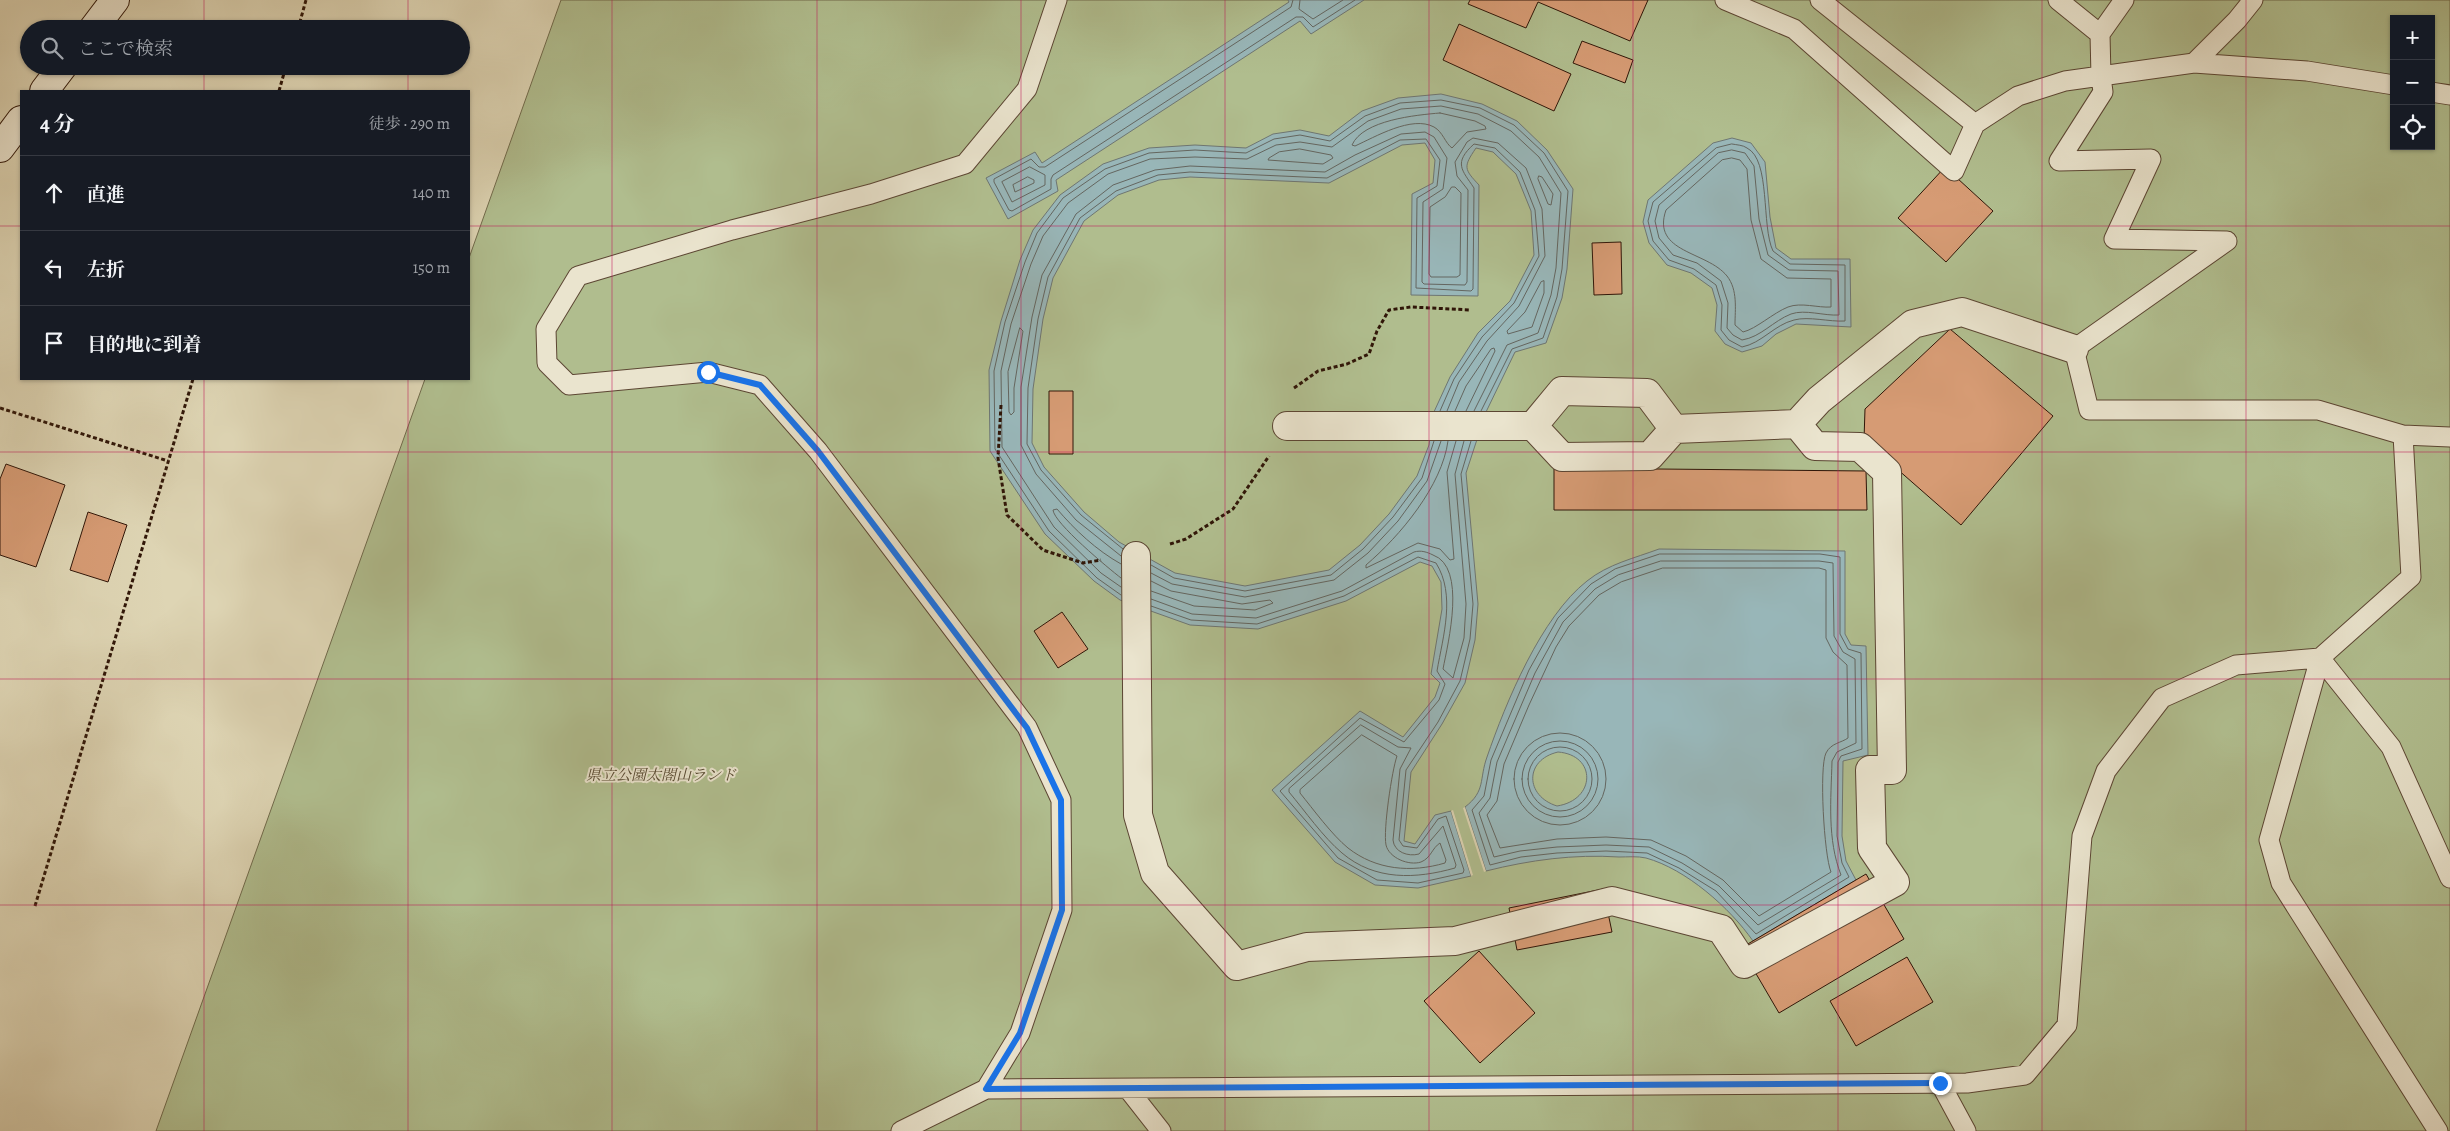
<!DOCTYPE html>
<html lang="ja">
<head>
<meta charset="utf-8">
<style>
	:root { --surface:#171b24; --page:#20242c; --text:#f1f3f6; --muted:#9ea1a6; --line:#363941 }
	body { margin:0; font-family:Alegreya,"Noto Serif JP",serif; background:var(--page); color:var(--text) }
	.controls { position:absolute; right:15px; top:15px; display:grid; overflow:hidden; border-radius:0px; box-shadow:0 1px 4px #0004 }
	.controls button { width:45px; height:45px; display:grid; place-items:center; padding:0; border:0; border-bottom:1px solid var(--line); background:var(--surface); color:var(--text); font:25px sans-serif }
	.stop { position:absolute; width:15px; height:15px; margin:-11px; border:4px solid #1a73e8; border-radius:50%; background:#fff }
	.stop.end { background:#1a73e8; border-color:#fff; box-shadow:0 1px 5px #0008 }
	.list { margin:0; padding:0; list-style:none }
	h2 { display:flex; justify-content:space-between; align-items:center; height:65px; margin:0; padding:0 20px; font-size:21px }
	h2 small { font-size:16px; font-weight:400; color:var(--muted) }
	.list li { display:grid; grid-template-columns:32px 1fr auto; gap:15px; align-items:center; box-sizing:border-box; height:75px; padding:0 20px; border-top:1px solid var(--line) }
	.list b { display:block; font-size:19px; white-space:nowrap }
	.list em { font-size:16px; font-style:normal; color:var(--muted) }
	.icon { flex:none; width:28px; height:28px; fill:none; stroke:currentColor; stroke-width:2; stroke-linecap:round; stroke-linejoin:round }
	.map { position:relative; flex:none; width:2450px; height:1131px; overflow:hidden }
	.search { position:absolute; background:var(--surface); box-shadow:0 1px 4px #0004; left:20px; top:20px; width:450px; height:55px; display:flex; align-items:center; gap:12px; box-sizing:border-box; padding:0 18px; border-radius:28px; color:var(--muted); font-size:19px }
	.panel { position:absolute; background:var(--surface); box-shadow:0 1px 4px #0004; left:20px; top:90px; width:450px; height:290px; border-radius:0px }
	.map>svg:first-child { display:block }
</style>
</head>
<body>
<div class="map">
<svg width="2450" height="1131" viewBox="0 0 2450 1131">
	<rect width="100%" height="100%" fill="#ded5b4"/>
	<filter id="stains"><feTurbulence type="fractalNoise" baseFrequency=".004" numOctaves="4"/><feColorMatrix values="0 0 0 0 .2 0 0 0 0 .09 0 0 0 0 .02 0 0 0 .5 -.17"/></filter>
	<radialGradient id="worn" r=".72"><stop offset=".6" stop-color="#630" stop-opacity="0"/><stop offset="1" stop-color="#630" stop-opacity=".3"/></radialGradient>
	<!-- green -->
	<path fill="#b0bd8e" stroke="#706a4b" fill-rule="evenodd" d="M561,0h1889v1131h-2294l269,-752h44v-121zM2394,19h37v127h-37z"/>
	<!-- water -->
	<path fill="#98b6b8" stroke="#6e7672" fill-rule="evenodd" d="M1288,0h76l-53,34 -11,-13 -244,159 2,11 -50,28 -22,-41 49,-26 7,11 247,-161z
		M1441,94l41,10 35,17 30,29 26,39 -6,80 -5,29 -16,45 -31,9 -29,60 -20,61 12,131 -3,36 -10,43 -23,41 -31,48 -7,69 11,3 20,-29 16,-4 20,65 -53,12 -43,-3 -40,-23 -63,-72 88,-79 43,26 32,-40 5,-14 -9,-9 11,-65 -1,-27 -9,-16 -12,-4 -74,39 -88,28 -68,-4 -70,-25 -26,-19 -49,-47 -55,-83 -1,-81 12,-49 19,-61 13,-30 27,-35 43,-31 46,-16 46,-3 51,3 27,-14 27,-4 29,6 33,-25 36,-13zM1425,143l10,17 -2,23 -21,11 -1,101 67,1 1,-111c-15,-16 -16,-18 -3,-37l17,4 23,22 15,37 3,44 -24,46 -32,32 -28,44 -17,37 -4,31 -12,31 -28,38 -29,31 -31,25 -84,16 -70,-13 -56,-31 -35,-30 -40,-45 -12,-24 1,-54 10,-70 10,-41 31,-57 34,-26 41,-15 31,-3 139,6 73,-38z
		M1732,138l19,5 14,19 5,55 6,31 15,11h59l1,68 -55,-3 -20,10 -14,12 -20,6 -17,-8 -10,-13 2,-26 -5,-17 -21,-15 -24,-8 -18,-22 -6,-21 5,-22 65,-57z
		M1659,549l186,2v83l6,11 15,1 2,109 -25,6 -1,75 4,25 10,19 -103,61c-23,-33 -67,-72 -107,-83 -8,-2 -19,-1 -27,-1 -45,-3 -89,3 -133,14l-21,-64c21,-16 14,-28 22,-50 19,-55 54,-140 100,-176 21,-17 48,-23 72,-32zM1558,752c39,3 38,48 -1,54 -32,-10 -33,-46 1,-54z"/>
	<!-- pier -->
	<path fill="#ded5b4" d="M1465,807l21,64 -2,1 -21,-64z
		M1453,810l20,65 -2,1 -20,-65z"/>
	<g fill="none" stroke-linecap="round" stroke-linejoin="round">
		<!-- shore -->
		<path stroke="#646660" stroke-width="1" d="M1293,0l-2,7 -246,160h-6l-8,-8 -37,20v3l15,28 3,1 39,-22v-10l2,-4 243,-158h7l10,10 42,-27
			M1300,0l-1,9 14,10 30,-19
			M1440,113l35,8 10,5 1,3 -19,3 -15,16c-7,-5 -9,-16 -18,-21 -22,-12 -59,10 -79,19l-3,-1c11,-25 64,-30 88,-32z
			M1732,144c5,1 11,1 15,4 24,12 14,78 26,103l17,13 55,1v56c-16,1 -36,-5 -51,-1 -20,5 -32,23 -52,27l-13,-7 -8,-10 1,-25 -6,-20 -22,-16 -25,-9 -16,-19 -5,-20 5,-19 63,-54z
			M1300,149l31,6 2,3 -10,6 -55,-4 1,-2 10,-6z
			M1732,150l13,3 9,13 5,53 9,36 21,15 49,1 1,44c-15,1 -34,-6 -48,-1 -18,7 -30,23 -49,26l-9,-5 -6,-7 1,-25 -7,-22 -24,-18 -24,-8 -14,-17 -4,-17 4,-16 59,-52z
			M1732,158l8,2 7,9 4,51 10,39 26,19 44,1v28c-13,1 -30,-5 -43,0 -15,6 -32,22 -45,25l-8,-7c0,-16 3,-35 -8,-49 -20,-25 -76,-23 -61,-66l56,-50z
			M1030,167l15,8v10l-33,17 -10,-20z
			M1539,176l3,1 11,17 -2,11 -3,-1 -10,-25z
			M1028,177l6,3v3l-19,9 -2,-7z
			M1452,187h3l6,6 -1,82 -3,2h-26l-2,-3 1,-67 15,-10z
			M1544,281v12l-12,34 -24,7 -1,-3 18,-19 16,-30z
			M1020,328l3,3 -9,57v24l-3,3 -2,-3 -1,-40z
			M1455,411l11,-25 25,-37 3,-1 1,3 -29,60
			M1448,441c-6,45 -48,95 -82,124v3l52,-25 22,6 10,11 4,-1 -7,-87 9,-31
			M1123,549l-42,-34 -40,-45 -14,-26 1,-56 10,-69 10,-42 32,-59 36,-27 42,-16 32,-3 137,6 73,-38 26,-1 14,21 -3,26 -20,12 -1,90 55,3 2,-2 1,-101c-12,-18 -21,-25 0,-44l21,4 25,24 15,38 4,46 -25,47 -32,34 -28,42 -14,32
			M1660,554h160l20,3v77l8,15 13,4 1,96 -21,7 -3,6 -1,74 5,27 7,14 -93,57 -40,-43 -37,-23 -32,-15 -41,-2 -49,2 -36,4 -31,8 -18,-55 12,-14 7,-36 38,-90 29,-52 33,-34 24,-15z
			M1121,556l-45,-36 -40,-46 -15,-29v-58l11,-70 10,-42 34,-61 37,-29 42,-15 35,-4 135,6 30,-17 46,-21 24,-2 9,5 13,21 -4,31 -20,13 -1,80 2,2 41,1 2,-3 1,-92 -11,-14 -2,-14 12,-20 6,-4 25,5 28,25 16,41 3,47 -26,50 -32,35 -28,41 -12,29
			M1661,561h158l14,2 1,73 9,16 12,7 1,84 -19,9 -5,9c-1,39 -5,78 9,114l-83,50 -39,-39 -37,-23 -33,-16 -43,-2 -49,2 -37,4 -26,6 -15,-44 11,-15 7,-36 38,-89 28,-51 32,-33 23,-14z
			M1121,564c-25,-14 -46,-34 -64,-55l-4,1c1,13 55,58 68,68
			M1151,565l23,13 71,13 86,-16 32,-26 30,-32 29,-39 12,-37
			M1663,568h156l7,2v68l7,14 14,13 1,73c-7,5 -17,5 -22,15 -7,14 -2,102 5,119l-72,44 -36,-36 -37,-24 -35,-16 -45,-3 -49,2 -57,9 -13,-33 10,-14 7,-37 25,-59 27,-58 13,-21 30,-31 22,-13z
			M1151,573l21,11 73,13 89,-17 34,-27 30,-32 29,-40 14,-40
			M1151,581l20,10 71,13 28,-4 3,3 -18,7 -61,-4 -43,-15
			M1121,587l-20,-14 -47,-46 -52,-80 -1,-76 10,-47 20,-60 12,-28 25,-33 40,-29 42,-15 45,-2 52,2 29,-14 24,-3 32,5 36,-26 33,-12 40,-3 37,8 33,17 28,26 22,36 -5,75 -5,27 -13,38 -31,12 -33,66
			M1121,595l-24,-17 -48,-47 -54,-82 -1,-78 11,-49 20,-60 12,-29 26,-35 42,-29 44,-16 46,-3 51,3 28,-14 26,-4 30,6 35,-25 35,-13 41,-3 39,8 34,17 30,28 24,38 -6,78 -5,28 -14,41 -31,11 -31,62
			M1151,599l41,15 64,4 86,-27 72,-39c7,-2 13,0 19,3 34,12 15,88 10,114l10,9 11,-40 2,-34 -11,-130 9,-33
			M1151,606l40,14 66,4 87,-28 74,-39 18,6c20,32 7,73 1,108l8,13 -6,16 -35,42 -44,-24 -80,73 58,67 39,22 41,3 45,-10 1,-3 -18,-54 -8,3 -21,29 -14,-2 -4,-6 7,-70 32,-48 22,-41 10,-42 3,-35 -12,-130 10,-33
			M1361,725l37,22 13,1 -11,21 -7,71c1,12 15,17 26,14l24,-28 13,39 -1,3c-39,11 -80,13 -113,-15 -19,-16 -37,-42 -53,-61v-3z
			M1514 779a46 46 0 1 1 92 0a46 46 0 1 1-92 0Z
			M1362,735l35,21c-5,14 -14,74 -11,89 3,13 23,21 35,17 10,-4 11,-14 19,-19l6,17 -1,3c-34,10 -69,7 -97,-15 -16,-13 -35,-39 -48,-55v-3z
			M1522 779a38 38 0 1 1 76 0a38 38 0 1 1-76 0Z
			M1528 779a32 32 0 1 1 64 0a32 32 0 1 1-64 0Z"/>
	</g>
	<!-- building -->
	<path fill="#d69b74" stroke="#301608" d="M1470,0h178l-18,41 -92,-39 -12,26 -58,-24z
		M1459,24l112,50 -17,37 -111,-51z
		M1582,41l51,19 -8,23 -52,-20z
		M1945,167l48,44 -47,51 -48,-44z
		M1621,242l1,52 -28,1 -2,-52z
		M1950,329l103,87 -92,109 -97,-85 1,-31z
		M1049,391h24v63h-24z
		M6,464l59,21 -29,82 -36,-12v-76z
		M1554,468l312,3 1,39h-313z
		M88,512l39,13 -19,57 -38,-12z
		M1062,612l26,37 -30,19 -24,-37z
		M1866,874l38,65 -125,74 -38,-65z
		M1603,889l9,43 -95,18 -8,-42z
		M1479,951l56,62 -55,50 -56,-62z
		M1907,957l26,45 -77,44 -26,-45z"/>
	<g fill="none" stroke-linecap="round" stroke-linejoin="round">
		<defs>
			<path id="lane" d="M1725,0l69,29 160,142 21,-47 43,-28 47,-15 129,-18 113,8 87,14
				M1820,0l155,124
				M2058,0l42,34 1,43 2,15 -44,69 92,-2 -37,80 113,2 -153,108 15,61h229l85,25 8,142 -91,81 -51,182 12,43 157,248
				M2100,34l24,-34
				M2194,63l43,-43 16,-20
				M2431,92l19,3
				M2403,435l47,2
				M1940,1083l26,48
				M986,1089l34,-56 42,-123 -1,-110 -34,-73 -209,-276 -58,-66 -52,-13 -139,13 -22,-22 -1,-34 32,-53 154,-46 139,-36 94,-30 62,-75 30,-89
				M1128,1089l33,42
				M901,1131l85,-42 981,-6 58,-8 42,-50 15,-189 24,-65 56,-73 74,-33 84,-7 71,89 59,131"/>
			<path id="street" d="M1287,426h246l29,31 88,-1 24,-27 123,-5 22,-24 94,-76 49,-12 112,37
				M1533,426l29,-35 85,2 27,36
				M1136,556l2,259 17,58 82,93 70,-19 148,-6 157,-40 109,28 23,35 151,-82 -23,-34 -2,-78h22l-5,-298 -27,-25 -45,-1 -18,-22"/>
			<path id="secondary" d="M93,29l22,-29
				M44,91l19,-25
				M0,148l21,-28"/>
		</defs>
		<!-- lane casing -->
		<use href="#lane" stroke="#5c4633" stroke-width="21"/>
		<!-- street casing -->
		<use href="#street" stroke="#5c4633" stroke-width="30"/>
		<!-- secondary casing -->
		<use href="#secondary" stroke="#301608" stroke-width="30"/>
		<!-- path -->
		<path stroke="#301608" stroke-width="3" stroke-dasharray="4 2.5" stroke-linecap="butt" d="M298,29l8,-29
			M279,91l7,-25
			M1294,388l24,-17 29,-7 22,-10 8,-23 12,-21 22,-3 60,3
			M1001,405l-3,53 9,57 36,35 40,13 18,-3
			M0,408l168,53
			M1170,544l16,-5 47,-30 36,-53
			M35,906l158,-527"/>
		<!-- lane -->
		<use href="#lane" stroke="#eae4ce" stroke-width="19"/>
		<!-- street -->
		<use href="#street" stroke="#eae4ce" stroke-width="28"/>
		<!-- secondary -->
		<use href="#secondary" stroke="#eae4ce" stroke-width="28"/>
	</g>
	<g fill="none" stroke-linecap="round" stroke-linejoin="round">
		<!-- route -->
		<path stroke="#1a73e8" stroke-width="6" d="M708,372l52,13 58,66 209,277 34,72 1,110 -42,123 -34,56 954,-6"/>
	</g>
	<!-- grid -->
	<path fill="none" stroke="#c2185b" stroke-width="1" stroke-opacity="0.55" d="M204,0v29M408,0v29M612,0v1131M817,0v1131M1021,0v1131M1225,0v1131M1429,0v1131M1633,0v1131M1838,0v1131M2042,0v1131M2246,0v1131M204,66v25M408,66v25M0,226h21M469,226h1981M204,379v752M408,379v752M0,452h2450M0,679h2450M0,905h2450"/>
	<g text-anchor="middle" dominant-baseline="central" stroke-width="4" stroke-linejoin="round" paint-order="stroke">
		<!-- park labels -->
		<g font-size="15" font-style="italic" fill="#564830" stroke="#eae4ce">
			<text x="661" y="775">県立公園太閤山ランド</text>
		</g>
	</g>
	<rect width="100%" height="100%" filter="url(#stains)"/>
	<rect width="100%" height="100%" fill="url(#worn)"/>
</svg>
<div class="controls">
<button>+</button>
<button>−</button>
<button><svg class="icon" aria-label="locate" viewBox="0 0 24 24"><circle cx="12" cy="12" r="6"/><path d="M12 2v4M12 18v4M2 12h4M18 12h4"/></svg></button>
</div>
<div class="stop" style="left:708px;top:372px"></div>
<div class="stop end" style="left:1940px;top:1083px"></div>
<div class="search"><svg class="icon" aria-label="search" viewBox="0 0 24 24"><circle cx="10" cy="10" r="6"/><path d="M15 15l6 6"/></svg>ここで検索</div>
<section class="panel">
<h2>4 分<small>徒歩 · 290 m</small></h2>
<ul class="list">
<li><svg class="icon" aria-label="ahead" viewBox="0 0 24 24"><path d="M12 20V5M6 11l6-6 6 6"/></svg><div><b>直進</b></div><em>140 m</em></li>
<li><svg class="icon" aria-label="left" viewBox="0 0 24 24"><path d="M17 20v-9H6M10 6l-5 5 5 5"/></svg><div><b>左折</b></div><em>150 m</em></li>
<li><svg class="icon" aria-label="arrive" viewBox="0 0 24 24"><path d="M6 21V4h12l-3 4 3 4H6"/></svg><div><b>目的地に到着</b></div></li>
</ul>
</section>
</div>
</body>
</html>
